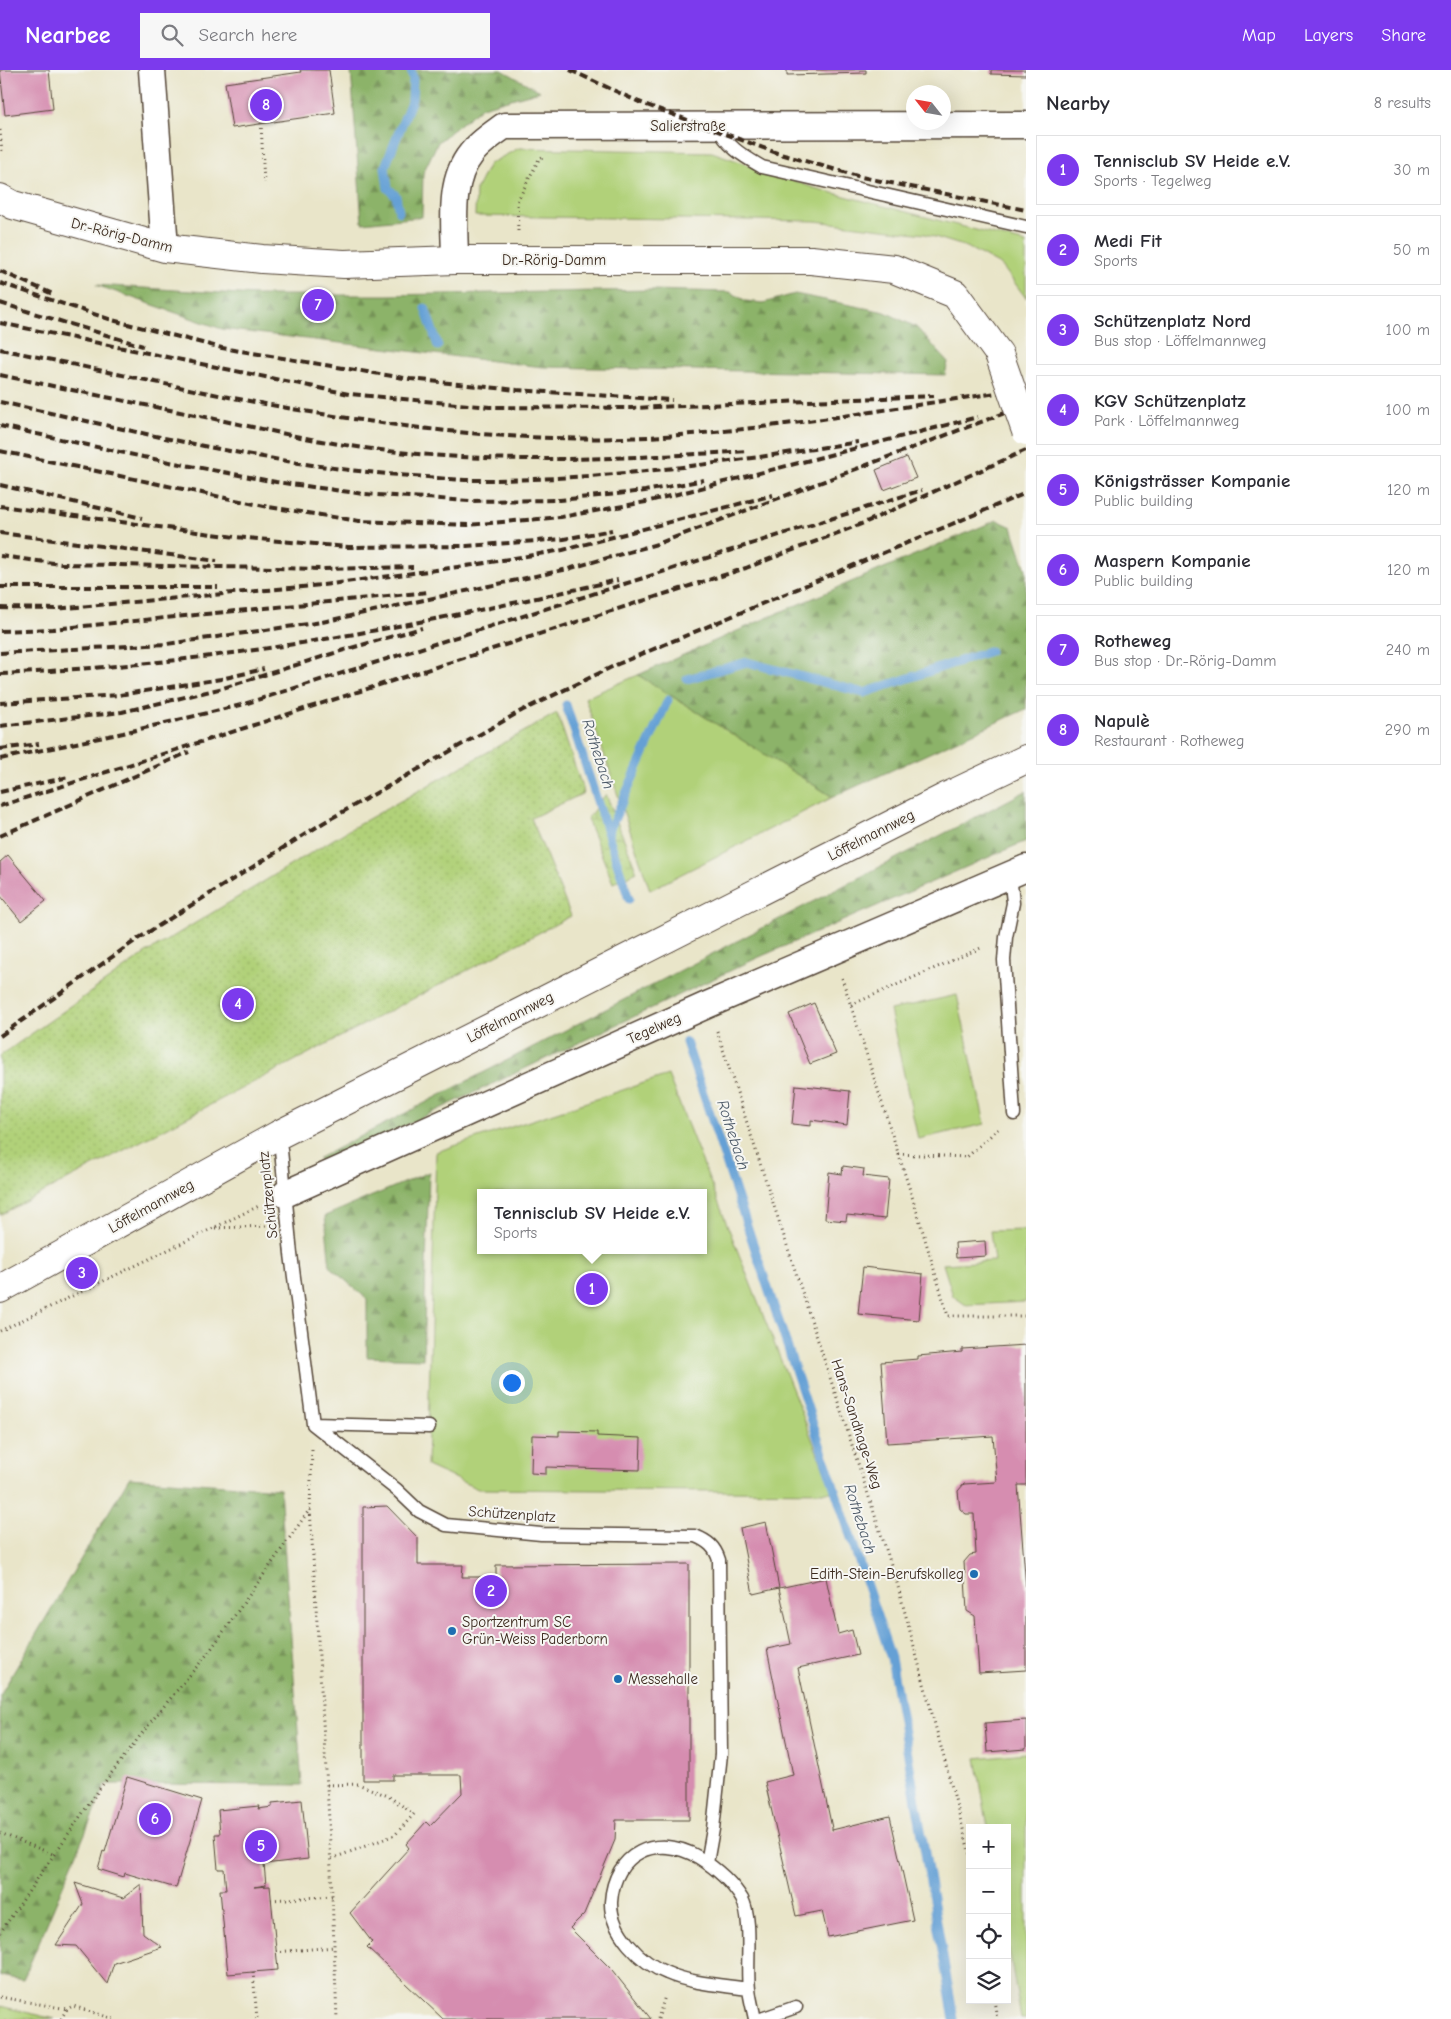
<!DOCTYPE html>
<html lang="en">
<head>
<meta charset="utf-8">
<style>
	:root { --surface:#fff; --page:#f7f7f7; --text:#2b2b33; --muted:#7c7c81; --line:#e1e1e2; --accent:#7c3aed }
	body { margin:0; font-family:"Comic Neue",sans-serif; background:var(--page); color:var(--text) }
	.controls { position:absolute; right:15px; bottom:15px; display:grid; overflow:hidden; border-radius:0px; box-shadow:0 5px 20px #0002 }
	.controls button { width:45px; height:45px; display:grid; place-items:center; padding:0; border:0; border-bottom:1px solid var(--line); background:var(--surface); color:var(--text); font:25px sans-serif }
	.compass { position:absolute; left:906px; top:15px; width:45px; height:45px; border-radius:50%; background:var(--surface); box-shadow:0 5px 20px #0002; rotate:301deg }
	.you { position:absolute; left:511px; top:1312px; width:18px; height:18px; margin:-12px; border:4px solid #fff; border-radius:50%; background:#1a73e8; box-shadow:0 0 0 8px #1a73e833 }
	.badge { display:grid; place-items:center; width:32px; height:32px; border-radius:50%; background:var(--accent); color:#fff; font-size:16px; font-weight:700 }
	.pin { position:absolute; translate:-50% -50%; border:2px solid #fff; box-shadow:0 1px 5px #0006 }
	.popup { position:absolute; left:477px; top:1119px; width:230px; height:65px; box-sizing:border-box; display:grid; place-content:center; border-radius:0px; background:var(--surface); filter:drop-shadow(0 1px 4px #0005); font-size:16px; white-space:nowrap; color:var(--muted) }
	.popup b { font-size:19px; color:var(--text) }
	.popup::after { content:''; position:absolute; left:50%; top:100%; margin-left:-10px; border:10px solid transparent; border-top-color:var(--surface) }
	.list { margin:0; padding:0; list-style:none }
	h2 { display:flex; justify-content:space-between; align-items:center; height:65px; margin:0; padding:0 20px; font-size:21px }
	h2 small { font-size:16px; font-weight:400; color:var(--muted) }
	.list li { display:grid; grid-template-columns:32px 1fr auto; gap:15px; align-items:center; box-sizing:border-box; height:70px; margin:0 10px 10px; padding:0 10px; border:1px solid var(--line); border-radius:0px }
	.list b { display:block; font-size:19px; white-space:nowrap }
	.list p { margin:0; font-size:16px; white-space:nowrap; color:var(--muted) }
	.list em { font-size:16px; font-style:normal; color:var(--muted) }
	.icon { flex:none; width:28px; height:28px; fill:none; stroke:currentColor; stroke-width:2; stroke-linecap:round; stroke-linejoin:round }
	.map { position:relative; flex:none; width:1026px; height:1949px; overflow:hidden }
	header { display:flex; align-items:center; gap:30px; box-sizing:border-box; height:70px; padding:0 25px; background:var(--accent); color:#fff }
	header strong { font-size:24px }
	nav { display:flex; gap:28px; margin-inline-start:auto; font-size:18px }
	.search { width:350px; height:45px; background:var(--page); display:flex; align-items:center; gap:12px; box-sizing:border-box; padding:0 18px; border-radius:0px; color:var(--muted); font-size:19px }
	main { display:flex }
	aside { flex:1; background:var(--surface) }
	.map>svg:first-child { display:block }
</style>
</head>
<body>
<header>
<strong>Nearbee</strong>
<div class="search"><svg class="icon" aria-label="search" viewBox="0 0 24 24"><circle cx="10" cy="10" r="6"/><path d="M15 15l6 6"/></svg>Search here</div>
<nav><a>Map</a><a>Layers</a><a>Share</a></nav>
</header>
<main>
<div class="map">
<svg width="1026" height="1949" viewBox="0 0 1026 1949">
	<defs>
		<pattern id="forest-firs" width="22" height="20" patternUnits="userSpaceOnUse" patternTransform="scale(1.25)"><rect width="22" height="20" fill="#8cb369"/><path d="M5 1l3.5 6h-7zM16 11l3.5 6h-7z" fill="#749256"/></pattern>
		<pattern id="wetland-marsh" width="20" height="14" patternUnits="userSpaceOnUse" patternTransform="scale(1.25)"><rect width="20" height="14" fill="#b1d179"/><path d="M1 5h8M5 5V1M11 12h8M15 12V8" fill="none" stroke="#99b468"/></pattern>
		<pattern id="garden-dots" width="8" height="8" patternUnits="userSpaceOnUse" patternTransform="scale(1.25)"><rect width="8" height="8" fill="#b1d179"/><path d="M2 2h.1M6 6h.1" fill="none" stroke="#99b468" stroke-width="1.8" stroke-linecap="round"/></pattern>
	</defs>
	<rect width="100%" height="100%" fill="#f6f6f2"/>
	<filter id="ink" filterUnits="userSpaceOnUse"><feTurbulence type="fractalNoise" baseFrequency=".02" numOctaves="2"/><feDisplacementMap in="SourceGraphic" scale="10" xChannelSelector="R" yChannelSelector="G"/><feConvolveMatrix kernelMatrix="1 2 1 2 8 2 1 2 1" color-interpolation-filters="sRGB"/></filter>
	<filter id="wash" filterUnits="userSpaceOnUse"><feTurbulence type="fractalNoise" baseFrequency=".0096" numOctaves="4" result="noise"/><feDisplacementMap in="SourceGraphic" scale="20" xChannelSelector="R" yChannelSelector="G"/><feGaussianBlur stdDeviation="1.12" result="paint"/><feColorMatrix in="noise" values="0 0 0 0 0 0 0 0 0 0 0 0 0 0 0 0 0 1.4 0 .05"/><feComposite in="paint" operator="in"/></filter>
	<g filter="url(#wash)">
		<rect width="100%" height="100%" fill="#e9e5c9"/>
		<!-- grass -->
		<path fill="#b1d179" stroke="#767e4c" fill-rule="evenodd" d="M519,78l193,4 102,36 212,55v55l-24,-32 -35,-19 -42,-13 -110,-13 -340,-5 1,-26 13,-26z
			M638,605l195,122 -183,93 -65,-192z
			M957,925l28,129 -67,15 -28,-129z
			M668,1005l165,417 -355,-3 -51,-23 9,-314zM481,1123h222v57h-222z
			M1026,1160v72l-60,3 -13,-9 -10,-32 51,-3 -4,-30z
			M1026,1683v266h-5l-14,-81v-110h-19l-12,-70z
			M0,1936l54,13h-54z"/>
		<!-- forest -->
		<path fill="url(#forest-firs)" stroke="#646e44" d="M351,0h151l38,21 -58,16 -44,35 -15,31 -1,44 -60,6z
			M96,215l159,10h132l264,-5 79,2 16,9 17,2 32,-9 90,18 31,15 32,35 -3,13 -402,-8 -321,-38z
			M997,450l15,7 14,43v139l-193,88 -195,-122 133,-59z
			M1026,721v50l-271,118 -435,207 -1,-8z
			M429,1102l-6,187 -56,-2v-58l-37,-32 -5,-51z
			M129,1408l151,11 22,296 -196,-1 -83,196 -23,-4v-281z"/>
		<!-- wetland -->
		<path fill="url(#wetland-marsh)" stroke="#767e4c" d="M606,724l31,78 -24,11 -26,-64z"/>
		<!-- garden -->
		<path fill="url(#garden-dots)" stroke="#767e4c" d="M557,643l27,80 -53,25 40,98 -571,299v-159l146,-103 201,-122z"/>
		<g fill="none" stroke-linecap="round" stroke-linejoin="round">
			<!-- stream -->
			<path stroke="#65a0d5" stroke-width="9" d="M399,142l-3,-16 -8,-8 -3,-21 27,-68 1,-20 -2,-9
				M425,238l13,38
				M687,609l60,-17 117,31 126,-42
				M566,635l63,194
				M609,761l59,-131
				M686,972l205,616 63,361"/>
		</g>
		<g id="blocks">
			<!-- building -->
			<path fill="#d68db0" d="M0,0h49l4,39 -48,6z
				M300,0h29l6,43 -103,15 -7,-45 76,-11z
				M787,0h79v3l-79,2z
				M991,0h35v5l-35,-1z
				M907,387l9,21 -32,12 -8,-20z
				M8,785l38,46 -25,20 -21,-26v-33z
				M814,933l22,51 -26,10 -21,-50z
				M796,1015l54,6 -3,34 -36,-5v6l-19,-2z
				M843,1096l21,3 -1,7 26,3 -4,40 -38,-4 -1,6 -21,-2 4,-47 13,2z
				M985,1171l1,15 -30,2 -1,-15z
				M863,1197l60,7 -4,46 -61,-6z
				M1026,1275v140h-8l8,103v82l-47,3 -4,-57 -8,-5 -3,-49 6,-7 6,-1 -2,-40h-8l-6,-5 -2,-18 6,-7 33,-2 -4,-46 -106,7 -6,-81 37,-3v-3l44,-4v-3z
				M559,1361l38,1v4l44,2 -1,32 -94,-3v7l-15,-1 1,-38 27,1z
				M387,1436l31,32v27h45l-1,12h34v-12l193,-1v256h-73l-1,20 -31,74 -14,14 42,42 39,49h-208l-76,-72 5,-5 -22,-29 59,-65 -3,-4 20,-22 4,4 32,-33 -1,-18h-68v5h-30v-273z
				M766,1452l13,66 -26,6 -13,-66z
				M826,1508l12,56 14,-4 6,25 -60,13 34,160v2l58,-14 23,104 -85,17 -6,-26 -26,5 -31,-134 28,-7 -26,-126 24,-5 -12,-56z
				M1026,1650v29l-39,3 -2,-29z
				M127,1707l75,23 -26,88 -51,-15 -1,4 -26,-8 5,-18 2,1z
				M302,1730l6,59 -44,5 2,21 -12,2 16,-1 8,84 -50,4 -8,-84h6l-2,-21h-6l-3,-35h5l-2,-24 41,-4 -1,3 14,-2v-4z
				M75,1813l48,15 18,-14 2,49 19,14 -48,16 -7,21 -31,-38 -20,-1 27,-41z"/>
		</g>
	</g>
	<g filter="url(#ink)">
		<use href="#blocks" fill-opacity="0" stroke="#554638" stroke-width="1"/>
		<g fill="none" stroke-linecap="round" stroke-linejoin="round">
			<defs>
				<path id="service" d="M718,56c7,20 27,31 44,41l264,60
					M1010,804l3,29 -7,34 -2,23 10,154
					M278,1065l3,15 10,104 22,170 84,66 22,21 27,14 95,9 154,2c13,5 20,11 24,24l2,194 -8,75 -6,34
					M313,1354l116,3
					M749,1919c-27,-4 -57,-5 -82,-16 -26,-10 -57,-41 -56,-71 3,-49 45,-69 87,-45 16,10 34,25 44,42 11,20 4,66 7,90 1,10 4,20 6,30
					M761,1949l35,-12"/>
				<path id="minor" d="M152,0l13,178
					M455,190c0,-34 -7,-78 16,-106 8,-11 22,-20 33,-28l522,-1
					M285,1124l422,-189 319,-137"/>
				<path id="tertiary" d="M0,128l13,7 152,43 97,11 82,5 111,-4h356l83,9 61,25 44,60
					M0,1219l278,-154 670,-339 78,-37"/>
			</defs>
			<!-- service casing -->
			<use href="#service" stroke="#554638" stroke-width="15"/>
			<!-- minor casing -->
			<use href="#minor" stroke="#554638" stroke-width="29"/>
			<!-- tertiary casing -->
			<use href="#tertiary" stroke="#554638" stroke-width="30"/>
			<!-- path -->
			<path stroke="#554638" stroke-width="3" stroke-dasharray="1 4" stroke-linecap="butt" d="M261,53l3,60
				M0,60l2,22
				M518,161l-1,-29 22,-43 5,-3
				M842,908l75,234 31,104h78
				M851,935l132,-58
				M717,961l180,552 73,272
				M898,1084l69,3 31,-28
				M215,1158l52,-2
				M0,1261l261,-126
				M312,1380l-2,58 19,312 8,199
				M327,1715l31,-1 30,12 26,18 -19,21 -64,24
				M0,1763l55,22
				M271,1830l61,-4
				M0,1863l100,-145 50,-65 59,-71 101,-143
				M276,1882l59,-5
				M253,1902l4,47
				M0,1927l67,12
				M994,1930l3,19
				M61,1949l6,-10 6,-3 41,13
				M658,1949l7,-23"/>
			<!-- service -->
			<use href="#service" stroke="#fff" stroke-width="12"/>
			<!-- minor -->
			<use href="#minor" stroke="#fff" stroke-width="26"/>
			<!-- tertiary -->
			<use href="#tertiary" stroke="#fff" stroke-width="28"/>
			<!-- rail -->
			<path stroke="#3b2a1e" stroke-width="4" stroke-dasharray="8 4" stroke-linecap="butt" d="M570,0l69,32 138,51 84,24 165,33
				M0,201l55,24
				M0,213l112,37 110,28 188,31 107,11 155,10
				M0,233l143,43
				M0,253l349,71 141,13 141,1 303,-12
				M0,279c183,38 367,84 555,89 158,5 315,-28 471,-49
				M0,305c72,15 144,30 215,44 52,11 104,23 157,30 124,16 250,10 375,2
				M0,332c136,29 272,64 412,74 20,1 40,4 60,4 130,1 259,-18 386,-38
				M0,356l143,31 133,25 88,12 106,7 90,-1 85,-9 59,-11
				M0,381l269,56 90,14 109,4 93,-8 85,-15 332,-85
				M0,415l142,33
				M0,436l235,31 113,10 119,-1 97,-7 48,-9
				M0,463l217,28
				M0,486l61,8 263,5 89,-2
				M0,517h218
				M0,538l55,1 268,-24 150,-20 90,-15 210,-55
				M0,561l53,-2 376,-37
				M0,583l167,-9 155,-22 246,-53 89,-25 369,-139
				M0,604c30,-1 61,-4 91,-6 178,-13 353,-49 527,-88
				M0,633l119,-8 102,-16 43,-10
				M0,656l122,-14 101,-24 121,-38 78,-22
				M0,679l39,-5
				M0,689l123,-26 118,-28 681,-215
				M0,722l69,-15
				M0,736l746,-238 118,-45 162,-73
				M0,766l189,-84
				M0,966l139,-98 184,-115 200,-113 95,-46 408,-171"/>
			<defs>
				<path id="tertiary-bridge" d="M999,284l27,77"/>
			</defs>
			<!-- tertiary-bridge casing -->
			<use href="#tertiary-bridge" stroke="#554638" stroke-width="30" stroke-linecap="butt"/>
			<!-- tertiary-bridge -->
			<use href="#tertiary-bridge" stroke="#fff" stroke-width="28"/>
		</g>
	</g>
	<!-- markers -->
	<g fill="#1f6fb2" stroke="#f6f6f2" stroke-width="2">
		<circle cx="974" cy="1504" r="5"/>
		<circle cx="452" cy="1561" r="5"/>
		<circle cx="618" cy="1609" r="5"/>
	</g>
	<g text-anchor="middle" dominant-baseline="central" stroke-width="4" stroke-linejoin="round" paint-order="stroke">
		<!-- street labels -->
		<g font-size="15" fill="#3b2a1e" stroke="#f6f6f2">
			<text x="688" y="56">Salierstraße</text>
			<text transform="translate(122 165) rotate(14)">Dr.-Rörig-Damm</text>
			<text x="554" y="190">Dr.-Rörig-Damm</text>
			<text transform="translate(871 765) rotate(-27)">Löffelmannweg</text>
			<text transform="translate(510 947) rotate(-27)">Löffelmannweg</text>
			<text transform="translate(654 958) rotate(-24)">Tegelweg</text>
			<text transform="translate(268 1125) rotate(-96)">Schützenplatz</text>
			<text transform="translate(151 1136) rotate(-29)">Löffelmannweg</text>
			<text transform="translate(857 1354) rotate(72)">Hans-Sandhage-Weg</text>
			<text transform="translate(512 1444) rotate(4)">Schützenplatz</text>
		</g>
		<!-- poi labels -->
		<g font-size="15" fill="#3b2a1e" stroke="#f6f6f2" text-anchor="start">
			<text x="964" y="1504" text-anchor="end">Edith-Stein-Berufskolleg</text>
			<text x="462" y="1552">Sportzentrum SC<tspan x="462" dy="17">Grün-Weiss Paderborn</tspan></text>
			<text x="628" y="1609">Messehalle</text>
		</g>
		<!-- water labels -->
		<g font-size="16" font-style="italic" fill="#4c5967" stroke="#f6f6f2">
			<text transform="translate(598 684) rotate(72)">Rothebach</text>
			<text transform="translate(733 1065) rotate(72)">Rothebach</text>
			<text transform="translate(860 1449) rotate(72)">Rothebach</text>
		</g>
	</g>
</svg>
<div class="controls">
<button>+</button>
<button>−</button>
<button><svg class="icon" aria-label="locate" viewBox="0 0 24 24"><circle cx="12" cy="12" r="6"/><path d="M12 2v4M12 18v4M2 12h4M18 12h4"/></svg></button>
<button><svg class="icon" aria-label="layers" viewBox="0 0 24 24"><path d="M12 4l9 5-9 5-9-5zM3 14l9 5 9-5"/></svg></button>
</div>
<svg class="compass" viewBox="-18 -18 36 36"><path d="M0-13l5 13h-10z" fill="#e53935"/><path d="M0 13l5-13h-10z" fill="#7c7c81"/></svg>
<div class="you"></div>
<div class="pin badge" style="left:592px;top:1219px">1</div>
<div class="popup"><b>Tennisclub SV Heide e.V.</b>Sports</div>
<div class="pin badge" style="left:491px;top:1521px">2</div>
<div class="pin badge" style="left:82px;top:1203px">3</div>
<div class="pin badge" style="left:238px;top:934px">4</div>
<div class="pin badge" style="left:261px;top:1776px">5</div>
<div class="pin badge" style="left:155px;top:1749px">6</div>
<div class="pin badge" style="left:318px;top:235px">7</div>
<div class="pin badge" style="left:266px;top:35px">8</div>
</div>
<aside>
<h2>Nearby<small>8 results</small></h2>
<ul class="list">
<li><span class="badge">1</span><div><b>Tennisclub SV Heide e.V.</b><p>Sports · Tegelweg</p></div><em>30 m</em></li>
<li><span class="badge">2</span><div><b>Medi Fit</b><p>Sports</p></div><em>50 m</em></li>
<li><span class="badge">3</span><div><b>Schützenplatz Nord</b><p>Bus stop · Löffelmannweg</p></div><em>100 m</em></li>
<li><span class="badge">4</span><div><b>KGV Schützenplatz</b><p>Park · Löffelmannweg</p></div><em>100 m</em></li>
<li><span class="badge">5</span><div><b>Königsträsser Kompanie</b><p>Public building</p></div><em>120 m</em></li>
<li><span class="badge">6</span><div><b>Maspern Kompanie</b><p>Public building</p></div><em>120 m</em></li>
<li><span class="badge">7</span><div><b>Rotheweg</b><p>Bus stop · Dr.-Rörig-Damm</p></div><em>240 m</em></li>
<li><span class="badge">8</span><div><b>Napulè</b><p>Restaurant · Rotheweg</p></div><em>290 m</em></li>
</ul>
</aside>
</main>
</body>
</html>
